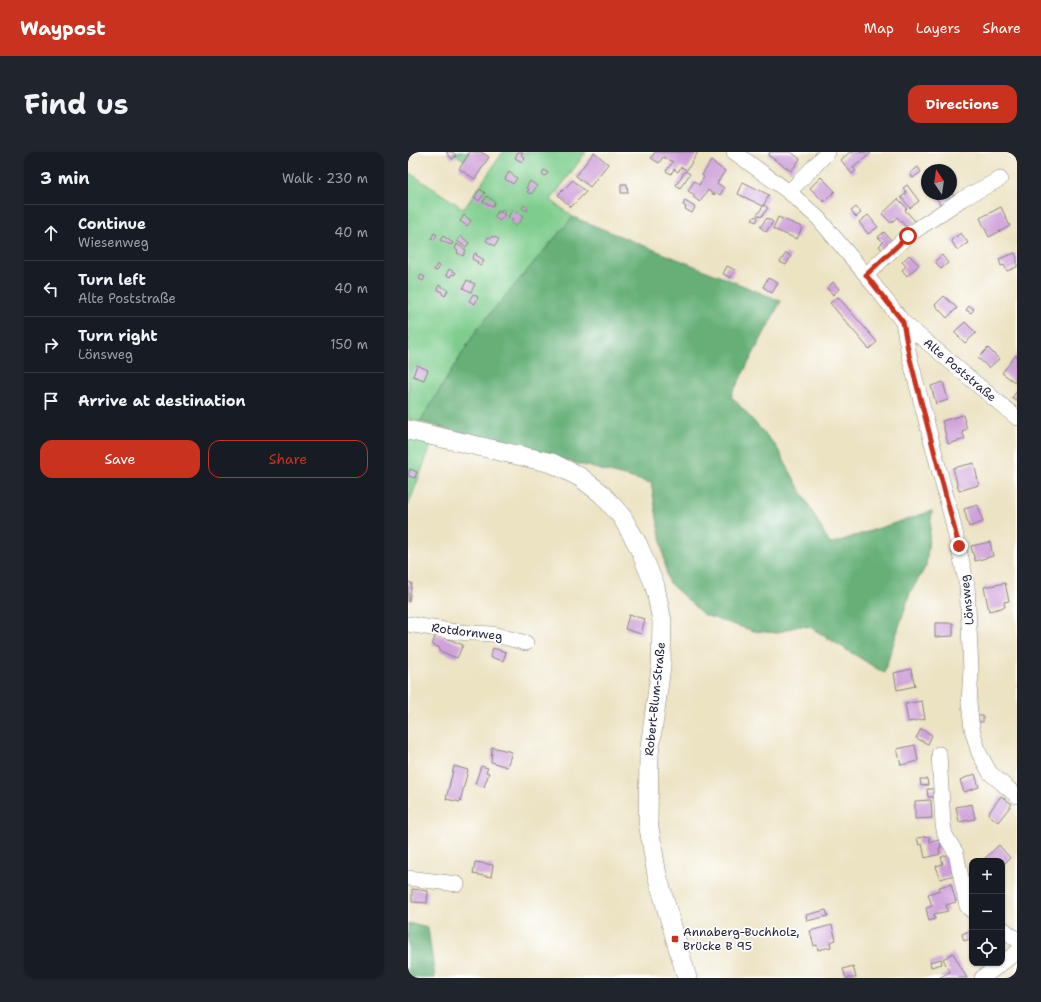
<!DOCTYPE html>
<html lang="en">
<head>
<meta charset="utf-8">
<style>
	:root { --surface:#171b24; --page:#20242c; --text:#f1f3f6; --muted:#9ea1a6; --line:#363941; --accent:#c8321e }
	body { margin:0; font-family:"Shantell Sans",sans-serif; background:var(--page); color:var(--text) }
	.controls { position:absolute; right:12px; bottom:12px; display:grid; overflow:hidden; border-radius:8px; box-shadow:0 1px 3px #0004 }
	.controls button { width:36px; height:36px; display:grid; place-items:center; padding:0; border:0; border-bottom:1px solid var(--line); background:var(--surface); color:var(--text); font:20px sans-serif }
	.compass { position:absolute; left:513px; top:12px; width:36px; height:36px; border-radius:50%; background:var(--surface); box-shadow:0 1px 3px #0004; rotate:347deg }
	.stop { position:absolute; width:12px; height:12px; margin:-9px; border:3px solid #c8321e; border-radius:50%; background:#fff }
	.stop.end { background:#c8321e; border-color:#fff; box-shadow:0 1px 4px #0008 }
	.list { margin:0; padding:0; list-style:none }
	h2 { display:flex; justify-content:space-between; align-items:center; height:52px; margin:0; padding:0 16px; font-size:17px }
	h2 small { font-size:13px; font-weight:400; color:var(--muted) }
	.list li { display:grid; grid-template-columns:26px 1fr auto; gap:12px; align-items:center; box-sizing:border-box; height:56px; padding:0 16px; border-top:1px solid var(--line) }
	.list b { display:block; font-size:15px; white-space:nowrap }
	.list p { margin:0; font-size:13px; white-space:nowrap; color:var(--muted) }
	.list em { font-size:13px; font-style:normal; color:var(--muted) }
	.actions { display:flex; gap:8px; padding:12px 16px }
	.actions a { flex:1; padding:9px 0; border:1px solid var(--accent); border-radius:12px; text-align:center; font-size:14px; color:var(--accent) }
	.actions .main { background:var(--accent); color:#fff }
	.icon { flex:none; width:22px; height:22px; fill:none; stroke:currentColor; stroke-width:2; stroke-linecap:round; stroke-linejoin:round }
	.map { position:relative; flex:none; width:609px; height:826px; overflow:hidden; border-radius:12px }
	header { display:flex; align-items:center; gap:24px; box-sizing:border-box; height:56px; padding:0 20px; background:var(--accent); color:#fff }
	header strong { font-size:19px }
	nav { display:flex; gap:22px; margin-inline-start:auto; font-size:14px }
	.intro { display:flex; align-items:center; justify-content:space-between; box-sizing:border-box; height:96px; padding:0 24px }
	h1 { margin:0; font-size:28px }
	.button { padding:10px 18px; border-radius:12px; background:var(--accent); color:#fff; font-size:14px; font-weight:700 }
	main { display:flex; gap:24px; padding:0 24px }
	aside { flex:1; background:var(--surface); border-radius:12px; box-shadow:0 1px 3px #0004 }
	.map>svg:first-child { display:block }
</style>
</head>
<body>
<header>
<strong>Waypost</strong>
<nav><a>Map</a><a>Layers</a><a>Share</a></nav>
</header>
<div class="intro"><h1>Find us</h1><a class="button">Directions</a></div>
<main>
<aside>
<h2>3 min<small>Walk · 230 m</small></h2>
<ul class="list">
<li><svg class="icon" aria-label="ahead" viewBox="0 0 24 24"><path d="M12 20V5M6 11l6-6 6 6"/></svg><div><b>Continue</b><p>Wiesenweg</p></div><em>40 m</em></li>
<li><svg class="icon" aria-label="left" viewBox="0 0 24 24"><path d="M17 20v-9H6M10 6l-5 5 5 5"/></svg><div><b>Turn left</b><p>Alte Poststraße</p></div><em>40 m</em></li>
<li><svg class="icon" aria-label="right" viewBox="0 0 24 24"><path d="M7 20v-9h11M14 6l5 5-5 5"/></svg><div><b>Turn right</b><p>Lönsweg</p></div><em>150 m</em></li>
<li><svg class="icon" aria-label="arrive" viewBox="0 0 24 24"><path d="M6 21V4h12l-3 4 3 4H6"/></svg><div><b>Arrive at destination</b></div></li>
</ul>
<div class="actions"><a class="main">Save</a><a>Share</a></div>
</aside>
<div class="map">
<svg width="609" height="826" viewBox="0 0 609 826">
	<rect width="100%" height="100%" fill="#fff"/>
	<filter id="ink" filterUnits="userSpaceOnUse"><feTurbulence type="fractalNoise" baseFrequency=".025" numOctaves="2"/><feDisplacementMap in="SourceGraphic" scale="8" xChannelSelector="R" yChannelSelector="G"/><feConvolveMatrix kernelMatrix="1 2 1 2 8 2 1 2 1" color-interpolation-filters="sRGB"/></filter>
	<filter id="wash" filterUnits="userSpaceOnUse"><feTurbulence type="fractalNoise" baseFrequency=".012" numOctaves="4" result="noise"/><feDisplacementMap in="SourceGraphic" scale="16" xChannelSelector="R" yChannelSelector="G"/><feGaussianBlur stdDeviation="0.9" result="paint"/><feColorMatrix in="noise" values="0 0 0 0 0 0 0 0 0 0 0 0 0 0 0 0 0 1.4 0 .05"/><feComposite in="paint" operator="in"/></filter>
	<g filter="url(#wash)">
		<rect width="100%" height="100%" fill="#ece3c3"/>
		<!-- green -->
		<path fill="#7ecd8d" stroke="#507864" d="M44,0h18l-6,8z
			M95,0h83l-35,48 22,17 -95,111 -58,94 -12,-3v-247l56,37z
			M0,286l24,5 -24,63z"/>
		<!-- forest -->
		<path fill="#66b078" stroke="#44695a" d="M165,65l208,84 -50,95 45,50 54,98 102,-33 -6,55 -16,27 -26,80 -74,-46 -12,-1 -21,7 -23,-2 -50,-16 -36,-33 -17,-99 -231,-61 58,-94z
			M0,771l20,5 7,50h-27z"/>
		<g id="blocks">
			<!-- building -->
			<path fill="#cea0d9" d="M38,0h7l3,4 -4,3z
				M62,0h11l8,5 -14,22 -16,-10z
				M110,0h5l-2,3 4,3 -3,4 -7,-4z
				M186,0l14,12 -18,23 -14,-11z
				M247,0h43l-11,18 -6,-3 -3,5 -4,-3 -3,5 -5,-3 7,-9 -10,-5 -4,6 -8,-5z
				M362,0h21l9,7 -9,12 -23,-16z
				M442,0l21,1 -18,15 3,3 -4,3 -11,-14z
				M303,9l14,10 -8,12 7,5 -4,7 -4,-3 -2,3 -6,-5 -8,12 -7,-5 2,-2 -7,-4 6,-10 5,4 5,-8 -2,-2z
				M510,15l3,5 -8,6 -3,-5z
				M136,18l4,3 -3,3 -3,-2z
				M277,19l5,3 -10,14 -4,-3z
				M101,20l8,6 -4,6 -8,-5z
				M413,25l14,14 -11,11 -14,-14z
				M165,28l13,12 -15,15 -13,-12z
				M122,29l7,5 -6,8 -4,-2 2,-2 -3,-2z
				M335,30l26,13 -6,11 -25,-12z
				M213,32h6l1,9h-7z
				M499,33l12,16 -9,7 -9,-11 6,-4 -4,-5z
				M72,37l5,4 -6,8 -5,-4z
				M543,39l3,6 -14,8 -5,-11h16z
				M79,44l8,6 -3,5 -9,-6z
				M490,47l9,9 -2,2 11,12 -8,7 -11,-12 -6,6 -9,-9z
				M277,49l10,6 -3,6 -7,-4 1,-2 -3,-2z
				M116,53l4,3 -1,3 -5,-3z
				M356,53l4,3 -7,9 -4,-2z
				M448,55l5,6 -5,4 -5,-6z
				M593,55l9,19 -21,11 -9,-19z
				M94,57l3,2 -2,3 2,1 -5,6 -6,-4 4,-6 4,2 -2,-2z
				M105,58l10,7 -7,9 -5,-3 2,-3 -5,-3z
				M56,63l7,6 -4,5 -7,-5z
				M460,63l10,12 -10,7 -9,-12z
				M347,64l3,2 -2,4 -4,-2z
				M370,65l24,10 -5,12 -24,-10z
				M359,66l6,4 -7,10 -6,-5z
				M476,80l8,9 -10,9 -3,-4 4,-4 -5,-5z
				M26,81l3,2 -3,5 -3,-1z
				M553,81l7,10 -11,7 -6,-10z
				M35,84l10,7 -2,2 -11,-5z
				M53,84l8,7 -3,4 -9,-6z
				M84,84l7,3 -4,7 -9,-5 2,-4 3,1z
				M49,92l9,6 -3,6 -6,-3 1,-2 -3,-2z
				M67,101l2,1 -1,1 8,5 -3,6 -4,-2 1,-2 -6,-3z
				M378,101l5,3 -5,9 -6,-3z
				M607,101l2,4v10l-10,4 -3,-6 -3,1 -2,-7z
				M501,103l10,10 -12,11 -5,-6 4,-4 -4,-4z
				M534,103l6,8 -7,6 -6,-8z
				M29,112l3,2 -3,5 -3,-1z
				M319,114l8,4 -4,8 -8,-4z
				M41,117l7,4 -2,2 -2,-1 -2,3 -4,-2z
				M13,123l4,2 -2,4 -4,-2z
				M360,126l10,5 -6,10 -9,-6z
				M59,128l8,4 -4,8 -8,-4z
				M425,130l6,7 -6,6 -6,-7z
				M31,133l9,5 -3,6 -3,-2v-2l-5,-3z
				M65,142l5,3 -3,7 -6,-3z
				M536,144l13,12 -10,10 -12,-13z
				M430,145l39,45 -8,7 -39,-46z
				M561,154l5,3 -3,4 -5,-3z
				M557,170l11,11 -11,10 -11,-11z
				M580,196l11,11 -10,9 -11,-10z
				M608,203l1,1 -1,27 -14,-10z
				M9,213l11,5 -4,10 -11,-4z
				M535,230l5,18 -12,4 -5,-18z
				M609,239v10l-5,-3z
				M555,263l4,14 -5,2 3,8 -17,5 -6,-23z
				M566,311l5,22 -20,6 -6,-23z
				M2,317l7,3 -2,6 -7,-2z
				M570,353l5,17 -14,5 -5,-18z
				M582,390l3,14 -18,5 -4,-15z
				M0,430l4,1 -3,19h-1z
				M597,431l4,18 -5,1 1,5 -16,4 -5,-24z
				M221,463l16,4 -4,15 -16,-5z
				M527,471h18v13l-18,1z
				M28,482l27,11 -6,13 -18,-7 1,-3 -8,-3z
				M85,496l13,4 -3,9 -13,-4z
				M503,517l4,17 -18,4 -3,-17z
				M514,549l3,18 -17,3 -3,-18z
				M567,564h8v6h-8z
				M513,577l11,6 -4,9 -12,-6z
				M507,593l3,16 -17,4 -4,-16z
				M84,595l20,5 -5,15 -16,-5z
				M46,614l14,4 -8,32 -14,-3z
				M73,614l7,2 -2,4 3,1 -5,14 -9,-3z
				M567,622l4,13 -15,5 -4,-12z
				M512,627h7l1,6 -7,1z
				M519,637h9v8h-8z
				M593,644l11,8 -14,18 -10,-8z
				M523,648l1,18 -17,1v-18z
				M564,652l3,15 -16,3 -3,-15z
				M521,684l1,6 10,-2 1,8h-2l1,6 -15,4 -3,-14 -3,1 -2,-7z
				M591,693l11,13 -8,8v-5h-18l-1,-1z
				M542,702l5,21 -15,4 -4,-13 7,-2 -2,-7z
				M67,710l18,3 -2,12 -18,-3z
				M543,732l5,18 -10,3 2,6 -14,3 1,5 -6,2 -3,-13 6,-2 -4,-12 12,-4 -1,-3z
				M4,737l16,2 -1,12 -15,-1z
				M418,758l2,6 -21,5 -1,-6z
				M424,773l4,15 -6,2 1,5 -13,3 -1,-5 -3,1 -4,-15z
				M563,778l1,8 -8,3 -2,-7z
				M545,801l14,25h-28l11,-6 -7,-13z
				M533,807l1,5 -11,3 -1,-5z
				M445,814l3,12h-10l-3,-9z
				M609,821v5h-7z"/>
		</g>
	</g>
	<g filter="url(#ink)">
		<use href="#blocks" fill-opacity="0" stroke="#87827f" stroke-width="1"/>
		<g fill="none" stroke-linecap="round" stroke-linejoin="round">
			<defs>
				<path id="minor" d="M326,0l55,40 29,26 48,57 37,47 114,96
					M381,40l39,-40
					M458,123l41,-39 55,-37 38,-20
					M495,170l6,33 43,164 15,66 4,85 -2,33 3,26 7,24 11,20 27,23
					M0,472l48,8 36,2 34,9
					M531,602l4,70 2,11 11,18 11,53 5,5
					M0,726l49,6
					M594,776l15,12
					M574,826l35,-26"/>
				<path id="major" d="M0,278l144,33 28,14 22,17 20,23 16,28 17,41 7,35 -1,46 -12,87 -1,68 9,53 30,103"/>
			</defs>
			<!-- minor casing -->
			<use href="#minor" stroke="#87827f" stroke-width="16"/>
			<!-- major casing -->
			<use href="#major" stroke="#87827f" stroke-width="20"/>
			<!-- minor -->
			<use href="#minor" stroke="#fff" stroke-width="15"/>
			<!-- major -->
			<use href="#major" stroke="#fff" stroke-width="19"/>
		</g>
	</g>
	<g fill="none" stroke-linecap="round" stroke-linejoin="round" filter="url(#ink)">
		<!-- route -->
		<path stroke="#c8321e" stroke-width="5" d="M500,84l-42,39 37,47 6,33 8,31 42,160"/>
	</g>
	<!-- markers -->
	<rect fill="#c8321e" stroke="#fff" stroke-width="1.5" x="263" y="783" width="8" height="8" rx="2"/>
	<g text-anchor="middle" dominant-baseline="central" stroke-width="3.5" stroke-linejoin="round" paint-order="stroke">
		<!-- street labels -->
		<g font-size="12" fill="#22223b" stroke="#fff">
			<text transform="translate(552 218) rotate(40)">Alte Poststraße</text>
			<text transform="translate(559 448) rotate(-96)">Lönsweg</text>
			<text transform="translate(59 480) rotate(7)">Rotdornweg</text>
			<text transform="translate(247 547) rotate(-84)">Robert-Blum-Straße</text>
		</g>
		<!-- poi labels -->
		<g font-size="12" fill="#22223b" stroke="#fff" text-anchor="start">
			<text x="275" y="780">Annaberg-Buchholz,<tspan x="275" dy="14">Brücke B 95</tspan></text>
		</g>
	</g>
</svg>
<div class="controls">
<button>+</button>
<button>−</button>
<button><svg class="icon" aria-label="locate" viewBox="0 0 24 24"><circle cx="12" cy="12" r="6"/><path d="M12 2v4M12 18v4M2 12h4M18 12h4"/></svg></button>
</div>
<svg class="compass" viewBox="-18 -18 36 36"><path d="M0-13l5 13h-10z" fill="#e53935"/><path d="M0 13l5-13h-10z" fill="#9ea1a6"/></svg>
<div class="stop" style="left:500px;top:84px"></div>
<div class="stop end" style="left:551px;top:394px"></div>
</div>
</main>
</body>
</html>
